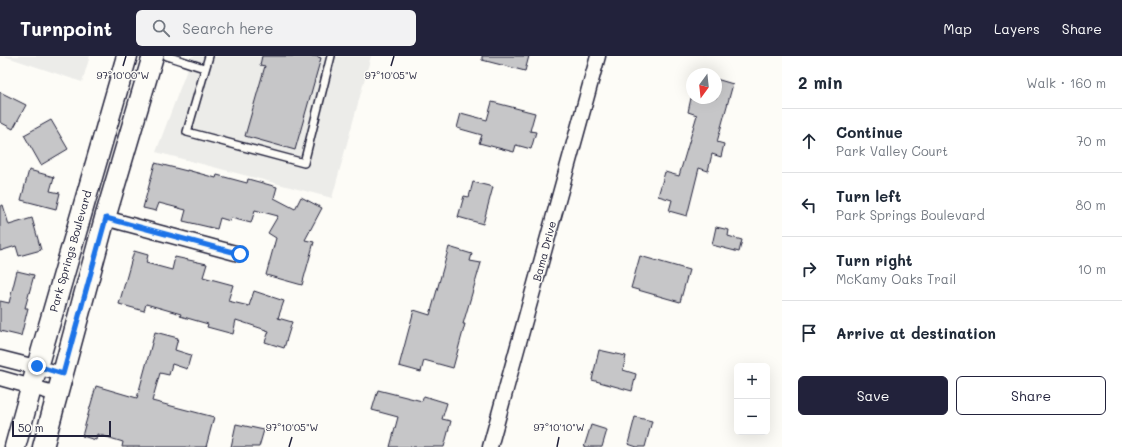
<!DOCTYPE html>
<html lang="en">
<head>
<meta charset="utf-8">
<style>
	:root { --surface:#fff; --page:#f2f2f3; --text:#1f2937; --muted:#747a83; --line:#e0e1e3; --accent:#22223b }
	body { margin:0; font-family:Mali,sans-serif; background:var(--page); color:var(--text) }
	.controls { position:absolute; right:12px; bottom:12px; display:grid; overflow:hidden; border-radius:6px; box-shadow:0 4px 16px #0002 }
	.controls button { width:36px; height:36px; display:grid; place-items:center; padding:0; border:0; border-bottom:1px solid var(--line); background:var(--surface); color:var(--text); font:20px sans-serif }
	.compass { position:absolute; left:686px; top:12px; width:36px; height:36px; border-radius:50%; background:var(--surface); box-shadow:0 4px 16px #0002; rotate:195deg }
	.scale { position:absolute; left:12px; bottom:10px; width:99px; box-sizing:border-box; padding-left:4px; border:2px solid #22223b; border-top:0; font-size:11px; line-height:14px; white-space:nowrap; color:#22223b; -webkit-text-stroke:3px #fdfcf7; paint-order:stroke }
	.stop { position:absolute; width:12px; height:12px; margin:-9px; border:3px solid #1a73e8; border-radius:50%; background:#fff }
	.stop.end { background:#1a73e8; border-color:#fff; box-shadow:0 1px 4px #0008 }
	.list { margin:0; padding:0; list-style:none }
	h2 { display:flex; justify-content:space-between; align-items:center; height:52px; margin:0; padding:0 16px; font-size:17px }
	h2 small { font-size:13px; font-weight:400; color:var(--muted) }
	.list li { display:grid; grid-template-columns:26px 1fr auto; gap:12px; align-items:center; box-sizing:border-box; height:64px; padding:0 16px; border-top:1px solid var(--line) }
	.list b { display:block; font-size:15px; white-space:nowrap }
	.list p { margin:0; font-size:13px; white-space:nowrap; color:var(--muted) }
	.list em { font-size:13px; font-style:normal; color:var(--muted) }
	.actions { display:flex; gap:8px; padding:12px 16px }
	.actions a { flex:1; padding:9px 0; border:1px solid var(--accent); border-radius:6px; text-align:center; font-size:14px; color:var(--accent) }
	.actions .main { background:var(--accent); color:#fff }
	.icon { flex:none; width:22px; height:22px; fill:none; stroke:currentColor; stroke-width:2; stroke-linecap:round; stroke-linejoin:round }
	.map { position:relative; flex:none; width:782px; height:391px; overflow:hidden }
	header { display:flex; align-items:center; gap:24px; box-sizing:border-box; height:56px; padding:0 20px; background:var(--accent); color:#fff }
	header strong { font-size:19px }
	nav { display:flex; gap:22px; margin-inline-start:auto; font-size:14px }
	.search { width:280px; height:36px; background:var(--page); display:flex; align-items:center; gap:10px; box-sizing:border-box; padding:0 14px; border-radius:6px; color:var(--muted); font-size:15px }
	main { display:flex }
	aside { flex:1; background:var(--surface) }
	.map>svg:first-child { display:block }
</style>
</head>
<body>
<header>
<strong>Turnpoint</strong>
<div class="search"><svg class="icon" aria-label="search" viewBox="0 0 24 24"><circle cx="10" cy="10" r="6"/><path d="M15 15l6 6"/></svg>Search here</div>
<nav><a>Map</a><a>Layers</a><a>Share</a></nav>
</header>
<main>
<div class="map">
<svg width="782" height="391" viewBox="0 0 782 391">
	<rect width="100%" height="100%" fill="#fdfcf7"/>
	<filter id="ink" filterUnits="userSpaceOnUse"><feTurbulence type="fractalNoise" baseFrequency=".025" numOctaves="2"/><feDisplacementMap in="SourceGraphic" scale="8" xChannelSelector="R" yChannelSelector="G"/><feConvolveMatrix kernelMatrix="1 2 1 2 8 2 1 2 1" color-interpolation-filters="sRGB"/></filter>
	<g filter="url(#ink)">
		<!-- built -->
		<path fill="#ecece9" d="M4,0h86l-8,26z
			M192,0h179l-39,142 -176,-46z"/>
		<!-- building -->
		<path fill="#c6c6c8" stroke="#22223b" d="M262,0h53l6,2 -26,92 -50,-14 20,-70 -5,-1z
			M482,0h47l-4,15 -43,-11z
			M716,23l17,5 -16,58 7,2 -3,13 -9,-3 -4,17 -9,-3 -12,48 -18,-5 3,-11 -14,-4 7,-24 14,4 18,-61 -9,-3 3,-14h25z
			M0,36l26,13 -13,24 -13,-7z
			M492,46l43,11 -5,18 6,1 -5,17 -15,-4 -2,7 -35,-9 3,-8 -25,-7 4,-15 26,7z
			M51,64l17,29 -27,16 -17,-30z
			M155,107l32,8v-1l29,8 1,-3 30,8 1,-4 29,8 -3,11 21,11 6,-12 21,11 -17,32 9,2 -12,43 -36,-10 10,-37 -8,-5 10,-17 -23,-6 -4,13 -20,-5 -1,3 -10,-3 -3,11 -34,-8 3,-11 -27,-7 -3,8 -13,-3z
			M29,114l25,7 -4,14 10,2 -4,16 -35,-9z
			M473,126l20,5 -10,37 -25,-7 6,-21 5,1z
			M3,149l6,20 23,-7 9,32 -22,6 -3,-10 -16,5v-45z
			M716,171l13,3 -1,6 14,4 -3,12 -27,-7z
			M449,191l23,7 -2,7 11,2 -18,61h2l-12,44 -29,-8 -3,12 -22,-6 15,-56 16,5z
			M134,195l14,4 -2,8 26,7 3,-13 32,7 -4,13 30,8 -5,16 21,5 5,-15 30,10 -6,17 14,4 -8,26 -19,-6 4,-11 -33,-11 -3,14 -26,-7 1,-3 -28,-8 1,-2 -35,-10 -2,7 -25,-7z
			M640,200l49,14 -9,32 -49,-14z
			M17,215l17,4 -9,33h3l-7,28 -21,-5v-30l9,2z
			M155,276l23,6 -3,12 16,5 -4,14 -15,-5 -3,11 -9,-2 -8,28 62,16 -8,30h-84l1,-5 -26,-8 -1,6 -14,-4 14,-50 41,12z
			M599,294l27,6 -3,14 13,4 -4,17 -40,-11z
			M378,334l44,11 2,-5 23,7 -5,16 9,2 -7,26h-54l8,-30 -26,-7z
			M635,361l17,4 -7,26h-8l-9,-3z
			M236,368l28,6 -5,17h-28z
			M591,369l16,5 -5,17h-18z"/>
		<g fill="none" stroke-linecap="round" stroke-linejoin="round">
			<defs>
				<path id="lane" d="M167,0l37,12
					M209,0l-22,76 117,31 27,-107"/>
				<path id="street" d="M105,162l134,36
					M0,302l63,16
					M0,322l57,16
					M490,391l108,-391"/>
				<path id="secondary" d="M15,391l22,-80 90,-311
					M43,391l62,-229 48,-162"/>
			</defs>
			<!-- lane casing -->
			<use href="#lane" stroke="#22223b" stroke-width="10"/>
			<!-- street casing -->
			<use href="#street" stroke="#22223b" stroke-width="17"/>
			<!-- secondary casing -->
			<use href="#secondary" stroke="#22223b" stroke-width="23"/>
			<!-- lane -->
			<use href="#lane" stroke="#fdfcf7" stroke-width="7"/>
			<!-- street -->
			<use href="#street" stroke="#fdfcf7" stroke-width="14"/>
			<!-- secondary -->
			<use href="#secondary" stroke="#fdfcf7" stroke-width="20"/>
		</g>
	</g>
	<g fill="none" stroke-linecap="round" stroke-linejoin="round" filter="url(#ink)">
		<!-- route -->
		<path stroke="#1a73e8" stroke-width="5" d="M37,310l26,8 43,-156 134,36"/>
	</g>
	<!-- ticks -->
	<path fill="none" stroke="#22223b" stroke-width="1.5" d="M123,10l3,-10M391,10l3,-10M289,391l3,-10M557,391l2,-10"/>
	<g text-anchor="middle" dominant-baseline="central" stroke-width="3" stroke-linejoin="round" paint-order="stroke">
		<!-- street labels -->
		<g font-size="11" fill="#22223b" stroke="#fdfcf7">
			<text transform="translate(70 195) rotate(-74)">Park Springs Boulevard</text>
			<text transform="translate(544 195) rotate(-75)">Bama Drive</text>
		</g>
	</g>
	<g font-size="10" text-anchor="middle" fill="#22223b" stroke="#fdfcf7" stroke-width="3" stroke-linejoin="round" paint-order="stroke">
		<text x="123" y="23">97°10'00"W</text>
		<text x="391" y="23">97°10'05"W</text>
		<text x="292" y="375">97°10'05"W</text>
		<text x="559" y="375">97°10'10"W</text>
	</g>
</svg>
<div class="controls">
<button>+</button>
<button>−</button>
</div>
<svg class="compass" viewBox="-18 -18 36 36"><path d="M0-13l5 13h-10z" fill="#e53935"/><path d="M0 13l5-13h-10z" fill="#747a83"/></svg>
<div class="scale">50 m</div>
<div class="stop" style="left:240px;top:198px"></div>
<div class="stop end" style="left:37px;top:310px"></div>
</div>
<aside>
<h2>2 min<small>Walk · 160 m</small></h2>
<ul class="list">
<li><svg class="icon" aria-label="ahead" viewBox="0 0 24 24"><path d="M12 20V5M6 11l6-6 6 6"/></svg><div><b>Continue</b><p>Park Valley Court</p></div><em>70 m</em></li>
<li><svg class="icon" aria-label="left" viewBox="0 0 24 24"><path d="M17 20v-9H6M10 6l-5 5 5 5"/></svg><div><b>Turn left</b><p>Park Springs Boulevard</p></div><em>80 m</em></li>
<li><svg class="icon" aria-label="right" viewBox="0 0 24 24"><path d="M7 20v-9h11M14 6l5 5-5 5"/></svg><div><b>Turn right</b><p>McKamy Oaks Trail</p></div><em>10 m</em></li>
<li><svg class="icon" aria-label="arrive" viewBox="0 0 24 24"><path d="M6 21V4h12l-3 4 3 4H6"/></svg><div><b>Arrive at destination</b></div></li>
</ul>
<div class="actions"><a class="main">Save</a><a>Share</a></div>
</aside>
</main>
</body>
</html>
